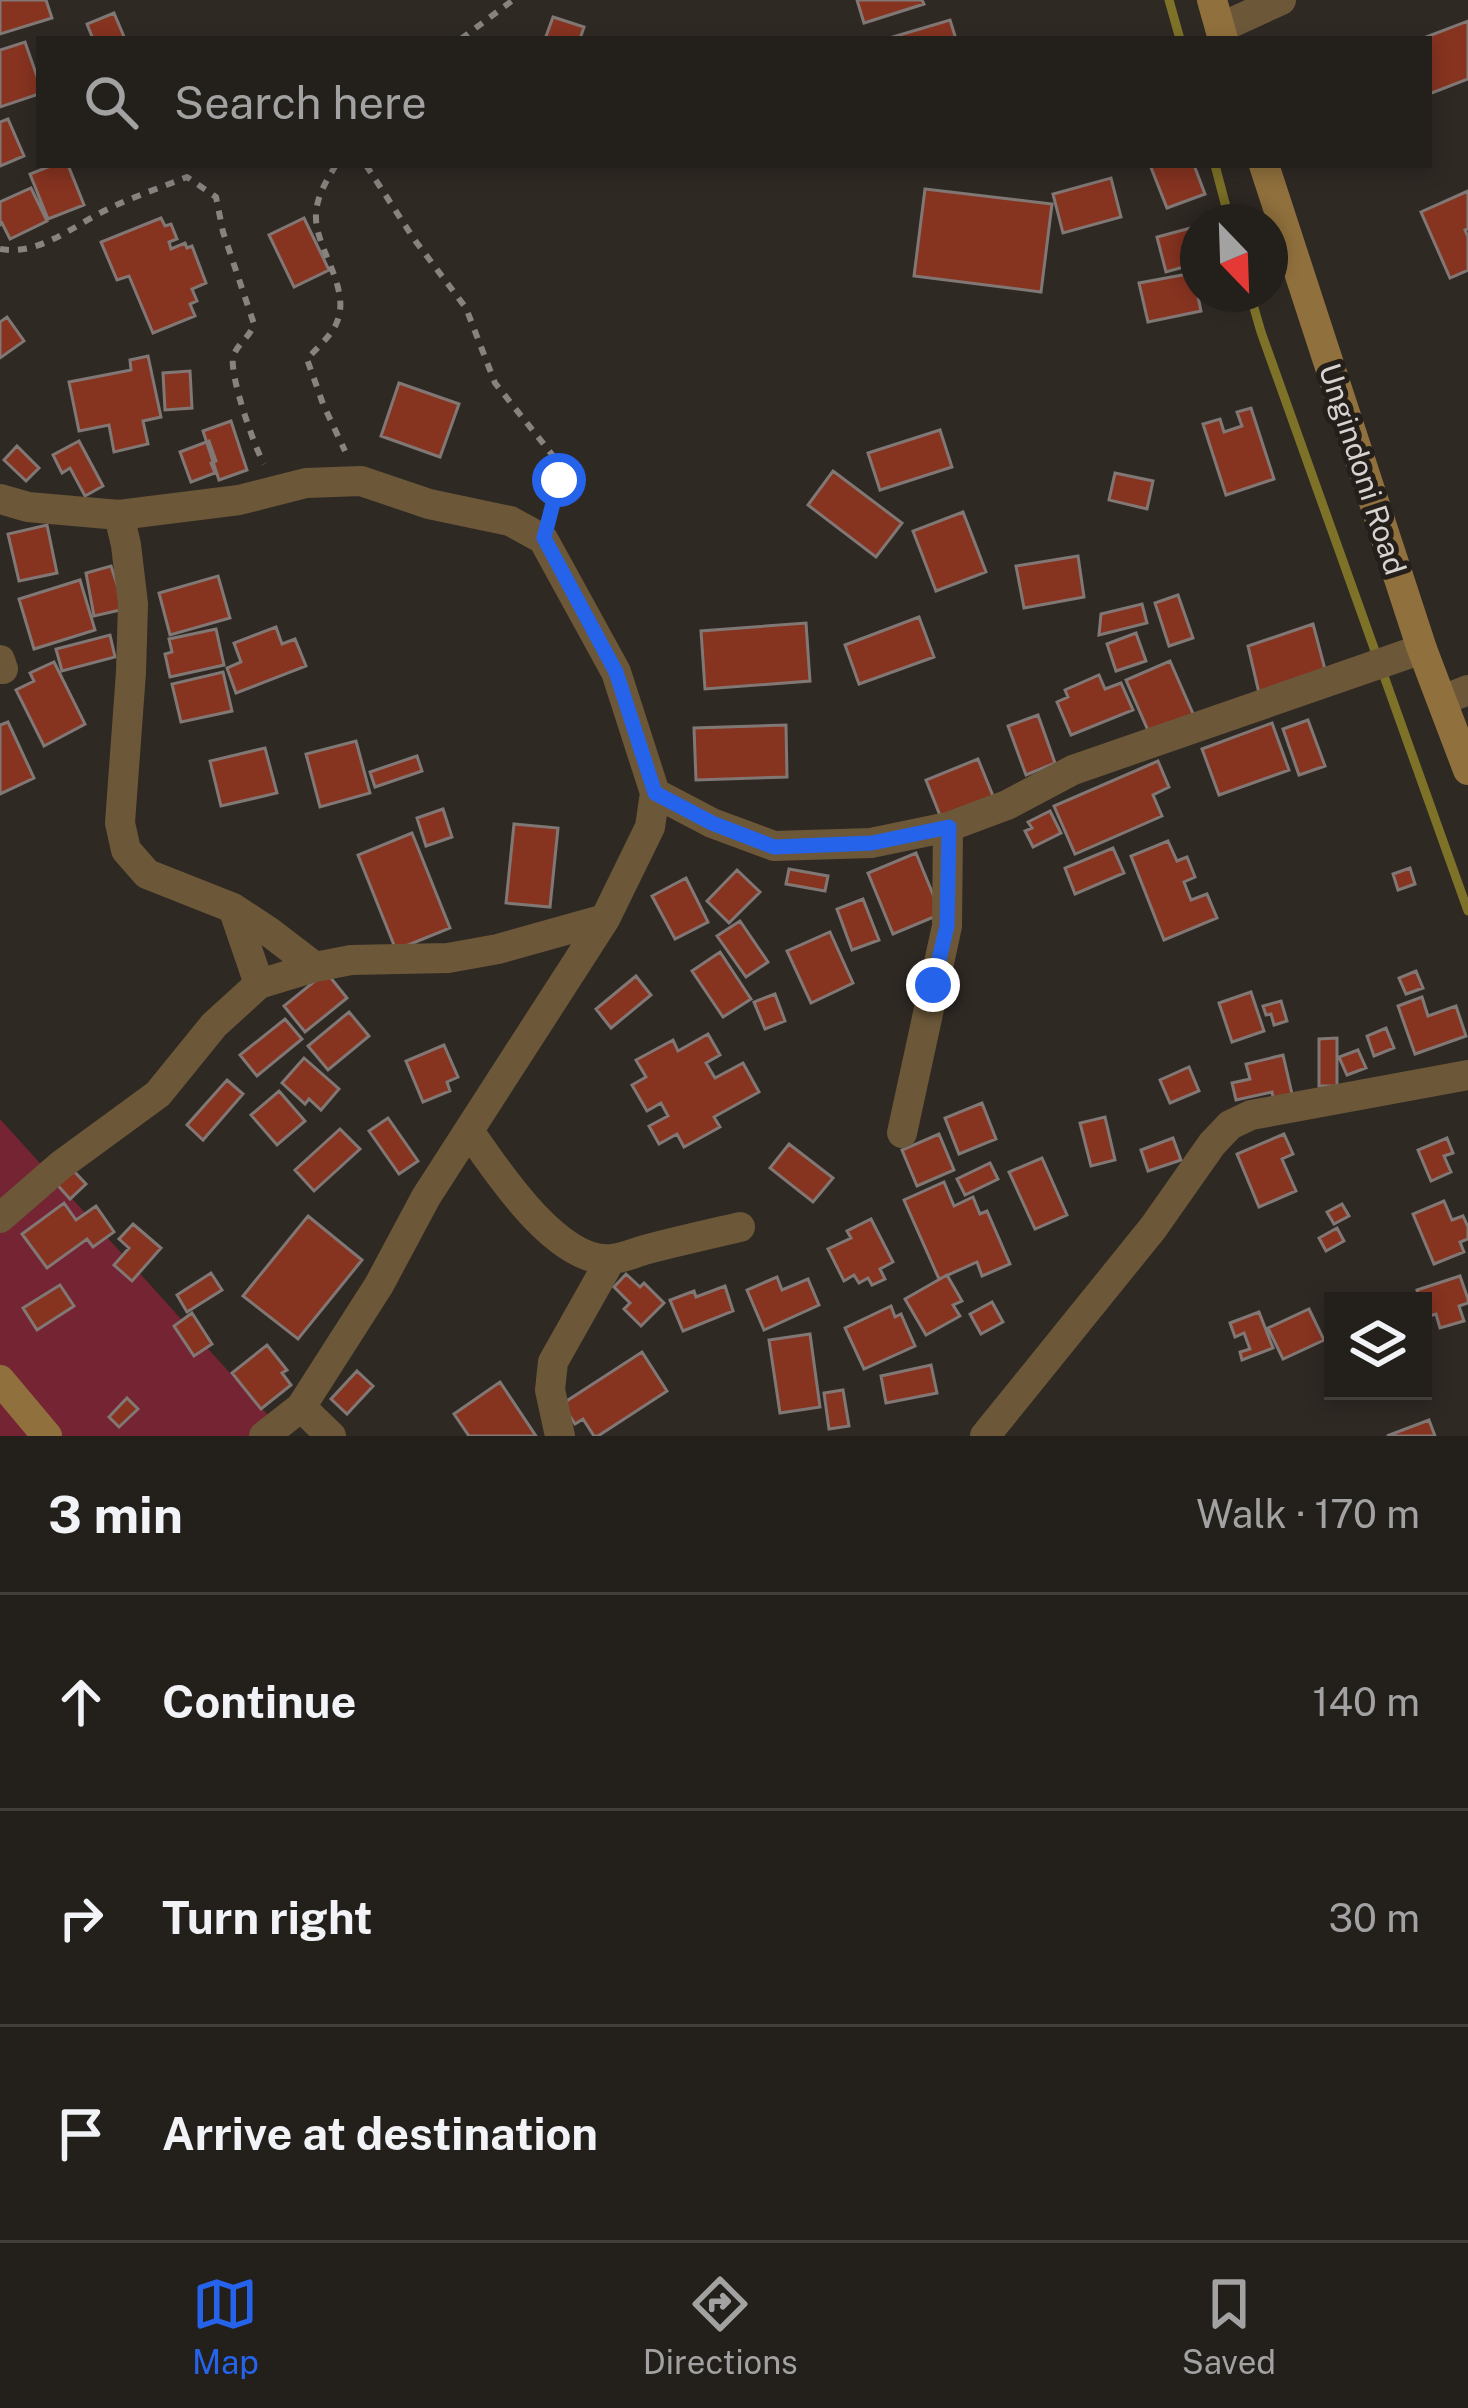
<!DOCTYPE html>
<html lang="en">
<head>
<meta charset="utf-8">
<style>
	:root { --surface:#231f1b; --page:#2f2c28; --text:#f1f3f6; --muted:#a3a2a3; --line:#403d3a; --accent:#2563eb }
	body { margin:0; font-family:"Public Sans",sans-serif; background:var(--page); color:var(--text) }
	.controls { position:absolute; right:36px; bottom:36px; display:grid; overflow:hidden; border-radius:0px; box-shadow:0 6px 18px #0003 }
	.controls button { width:108px; height:108px; display:grid; place-items:center; padding:0; border:0; border-bottom:3px solid var(--line); background:var(--surface); color:var(--text); font:60px sans-serif }
	.compass { position:absolute; left:1180px; top:204px; width:108px; height:108px; border-radius:50%; background:var(--surface); box-shadow:0 6px 18px #0003; rotate:157deg }
	.stop { position:absolute; width:36px; height:36px; margin:-27px; border:9px solid #2563eb; border-radius:50%; background:#fff }
	.stop.end { background:#2563eb; border-color:#fff; box-shadow:0 3px 12px #0008 }
	.list { margin:0; padding:0; list-style:none }
	h2 { display:flex; justify-content:space-between; align-items:center; height:156px; margin:0; padding:0 48px; font-size:51px }
	h2 small { font-size:39px; font-weight:400; color:var(--muted) }
	.list li { display:grid; grid-template-columns:78px 1fr auto; gap:36px; align-items:center; box-sizing:border-box; height:216px; padding:0 48px; border-top:3px solid var(--line) }
	.list b { display:block; font-size:45px; white-space:nowrap }
	.list em { font-size:39px; font-style:normal; color:var(--muted) }
	.icon { flex:none; width:66px; height:66px; fill:none; stroke:currentColor; stroke-width:2; stroke-linecap:round; stroke-linejoin:round }
	.map { position:relative; flex:none; width:1468px; height:1436px; overflow:hidden }
	.search { position:absolute; background:var(--surface); box-shadow:0 6px 18px #0003; left:36px; right:36px; top:36px; height:132px; display:flex; align-items:center; gap:30px; box-sizing:border-box; padding:0 42px; border-radius:0px; color:var(--muted); font-size:45px }
	.sheet { height:804px; background:var(--surface) }
	nav { display:flex; justify-content:space-around; align-items:center; box-sizing:border-box; height:168px; border-top:3px solid var(--line); background:var(--surface); font-size:33px; color:var(--muted) }
	nav a { display:grid; justify-items:center; gap:6px }
	nav .on { color:var(--accent) }
	.map>svg:first-child { display:block }
</style>
</head>
<body>
<div class="map">
<svg width="1468" height="1436" viewBox="0 0 1468 1436">
	<rect width="100%" height="100%" fill="#2f2924"/>
	<!-- green -->
	<path fill="#752434" d="M0,1119l287,317h-287z"/>
	<g fill="none" stroke-linecap="round" stroke-linejoin="round">
		<!-- stream -->
		<path stroke="#7d7228" stroke-width="9" d="M1169,0l11,39
			M1215,165l15,57
			M1250,294l11,38 207,579"/>
	</g>
	<!-- building -->
	<path fill="#863320" stroke="#817775" stroke-width="3" d="M0,0h46l6,18 -52,16z
		M857,0h65l2,4 -60,19z
		M114,13l11,26h-32l-6,-15z
		M553,17l31,10 -4,12h-35z
		M950,20l6,19h-70z
		M1468,21v58l-39,15v-55h-8z
		M25,42l14,40v12l-39,13v-57z
		M8,119l16,37 -24,10v-44z
		M53,165h15l16,40 -36,14 -18,-45z
		M1150,165h44l11,29 -38,14z
		M1111,178l10,39 -58,16 -10,-39z
		M31,188l16,33 -37,18 -8,-16 -2,2v-23z
		M925,189l127,15 -11,88 -127,-16z
		M1468,191v38l-3,1 3,7v33l-18,8 -29,-66z
		M161,218l4,8 6,-2 6,15 -8,3 2,7 14,-6 2,5 5,-2 14,37 -14,6 5,12 -7,3 5,12 -42,17 -24,-57 -12,4 -16,-38z
		M304,218l25,52 -35,17 -25,-52z
		M1198,226v37l-32,9 -9,-35z
		M1193,273l8,38 -53,11 -9,-39z
		M7,317l17,24 -24,17v-36z
		M148,356l13,61 -18,4 5,23 -34,8 -5,-27 -30,6 -10,-49 62,-12 -1,-10z
		M190,371l2,37 -27,2 -2,-37z
		M399,383l60,21 -19,53 -59,-21z
		M1251,408l23,71 -48,16 -23,-71 17,-5 4,13 18,-6 -5,-14z
		M231,421l16,49 -28,10 -16,-49z
		M940,430l12,37 -72,23 -12,-37z
		M79,441l24,45 -18,10 -15,-28 -8,5 -9,-18z
		M209,441l7,20 -5,2 4,10 -24,9 -11,-30z
		M17,446l22,22 -13,13 -22,-21z
		M833,471l69,52 -26,34 -68,-52z
		M1115,473l38,8 -6,28 -38,-9z
		M963,512l23,60 -50,19 -23,-60z
		M47,525l10,48 -38,8 -11,-47z
		M1078,556l6,41 -60,11 -8,-42z
		M111,566l14,43 -31,7 -8,-43z
		M218,576l12,42 -60,17 -11,-42z
		M80,580l15,50 -61,19 -15,-50z
		M1178,595l15,43 -24,8 -14,-43z
		M1142,604l5,19 -48,12 2,-21z
		M919,617l15,40 -75,27 -14,-39z
		M806,623l4,58 -105,8 -4,-58z
		M1313,624l13,49 -67,20 -11,-47z
		M276,627l6,17 13,-5 11,27 -70,27 -9,-25 14,-6 -7,-19z
		M216,629l8,36 -54,12 -5,-23 7,-2 -3,-13z
		M1136,633l10,28 -30,10 -9,-27z
		M110,635l5,22 -53,14 -6,-22z
		M1170,661l24,55 -44,19 -24,-55z
		M54,662l31,62 -41,22 -28,-56 18,-9 -4,-8z
		M223,672l9,39 -51,11 -9,-38z
		M1099,675l6,14 16,-6 12,27 -62,25 -14,-33 11,-5 -3,-7z
		M1038,715l17,48 -29,12 -18,-49z
		M1308,720l17,46 -26,9 -16,-46z
		M8,722l26,56 -34,16v-69z
		M1272,723l17,47 -70,25 -17,-46z
		M786,725l1,52 -91,3 -2,-52z
		M356,741l14,52 -50,14 -14,-53z
		M265,748l12,45 -56,13 -11,-45z
		M417,756l5,15 -47,16 -5,-15z
		M978,759l15,37 -52,22 -15,-38z
		M1158,761l11,26 -16,8 9,21 -87,38 -21,-48z
		M443,809l9,28 -26,9 -9,-28z
		M1050,811l11,22 -28,14 -8,-16 7,-3 -4,-6z
		M514,824l44,4 -8,79 -44,-4z
		M412,833l38,95 -54,22 -38,-95z
		M1168,841l9,20 10,-4 8,20 -11,5 7,18 16,-6 10,24 -53,22 -33,-84z
		M1113,848l11,25 -49,21 -10,-26z
		M916,853l25,61 -48,20 -25,-61z
		M1410,868l5,16 -17,6 -5,-16z
		M789,869l39,7 -3,15 -39,-7z
		M737,870l23,22 -31,31 -22,-22z
		M686,878l22,44 -33,17 -23,-43z
		M863,899l16,41 -27,10 -15,-41z
		M740,921l28,41 -22,15 -29,-41z
		M830,932l23,51 -42,20 -24,-52z
		M720,952l31,47 -28,18 -31,-46z
		M1416,971l7,17 -17,6 -7,-16z
		M326,972l21,26 -42,34 -21,-26z
		M636,976l15,19 -40,33 -15,-19z
		M1251,992l13,39 -32,11 -13,-39z
		M775,994l10,27 -20,8 -11,-27z
		M1422,997l6,19 28,-10 10,30 -51,18 -17,-48z
		M1281,1001l6,20 -13,4 -3,-11 -5,1 -3,-9z
		M349,1012l20,24 -41,34 -20,-24z
		M285,1019l17,20 -45,37 -17,-21z
		M1386,1028l8,20 -20,8 -7,-20z
		M708,1034l12,21 -14,8 9,15 28,-15 16,29 -45,25 6,10 -36,20 -7,-13 -18,10 -10,-18 19,-10 -7,-13 -14,8 -15,-26 14,-8 -10,-17 37,-20 5,11z
		M1337,1038v48h-18v-47z
		M444,1045l14,32 -11,5 3,9 -27,11 -17,-41z
		M1358,1050l8,18 -19,7 -8,-18z
		M1283,1055l10,43 -19,4 -2,-10 -36,8 -4,-17 18,-4 -4,-15z
		M304,1058l35,31 -18,21 -12,-11 -4,5 -23,-21z
		M1189,1067l10,24 -29,12 -10,-23z
		M227,1080l16,14 -40,46 -16,-15z
		M279,1091l26,30 -28,24 -26,-30z
		M982,1103l14,36 -37,15 -14,-36z
		M1105,1117l10,43 -24,6 -11,-43z
		M388,1118l30,43 -19,13 -30,-43z
		M340,1129l20,20 -46,42 -19,-21z
		M939,1134l15,36 -37,16 -15,-36z
		M1284,1134l9,20 -11,5 14,32 -37,16 -22,-53z
		M1173,1138l8,22 -33,11 -7,-21z
		M1447,1138l6,15 -9,3 7,16 -20,9 -13,-31z
		M789,1144l44,34 -20,24 -43,-34z
		M1042,1158l25,57 -32,14 -26,-57z
		M990,1163l8,16 -33,16 -8,-16z
		M69,1166l17,18 -16,15 -17,-19z
		M944,1182l10,24 19,-9 7,17 7,-3 23,53 -28,12 -5,-14 -38,17 -35,-79z
		M1444,1201l8,19 11,-4 5,11v12l-8,3 4,10 -30,12 -21,-50z
		M64,1203l12,17 20,-14 18,26 -21,15 -6,-8 -40,29 -25,-34z
		M1342,1204l7,12 -15,8 -7,-12z
		M308,1216l54,44 -64,79 -55,-43z
		M871,1219l22,43 -13,7 5,10 -13,6 -4,-7 -9,5 -5,-8 -10,6 -16,-32 23,-11 -4,-7z
		M133,1224l28,24 -29,33 -18,-16 15,-17 -10,-9z
		M1337,1228l7,13 -18,10 -7,-13z
		M211,1273l11,17 -35,22 -10,-17z
		M626,1274l14,13 4,-4 20,20 -23,23 -17,-17 6,-6 -16,-16z
		M947,1275l15,26 -9,4 7,11 -34,19 -21,-36z
		M1460,1276l8,23v4l-9,3 5,15 -24,7 -4,-14 -10,3 -3,-16h-3l-3,-11z
		M777,1277l5,13 26,-11 11,26 -55,25 -17,-40z
		M60,1285l14,21 -37,24 -14,-22z
		M725,1286l8,25 -50,20 -13,-31 24,-9 2,6z
		M992,1302l11,20 -22,12 -11,-20z
		M891,1306l4,11 6,-3 14,32 -51,23 -19,-41z
		M1309,1309l15,31 -41,19 -15,-31z
		M1259,1312l14,36 -31,12 -2,-8 10,-3 -6,-16 -9,4 -5,-14z
		M192,1313l20,31 -18,12 -20,-30z
		M810,1334l10,73 -40,6 -11,-73z
		M267,1345l20,25 -5,3 9,12 -30,24 -29,-36z
		M642,1352l25,39 -69,45h-4l-11,-17 -8,5 -13,-20z
		M931,1365l6,28 -51,10 -5,-27z
		M357,1371l16,15 -26,28 -16,-15z
		M500,1382l36,54h-67l-15,-22z
		M843,1390l6,36 -20,3 -5,-36z
		M127,1398l11,11 -19,18 -10,-10z
		M1429,1420l6,16h-48z"/>
	<g fill="none" stroke-linecap="round" stroke-linejoin="round">
		<!-- path -->
		<path stroke="#88837f" stroke-width="6" stroke-dasharray="9 9" stroke-linecap="butt" d="M461,39l52,-39
			M336,165c-10,16 -21,34 -20,54 1,31 35,70 21,103 -5,13 -20,26 -30,37l16,45 22,47
			M366,165l48,74 52,69 29,75 59,74 5,23 -8,30
			M0,249c39,7 73,-23 106,-39 26,-13 54,-22 81,-33l29,20 7,35 31,92c-4,14 -18,20 -21,34 -3,19 21,88 31,106"/>
		<!-- minor -->
		<path stroke="#6c5839" stroke-width="30" d="M1220,28l61,-28
			M0,499l28,8 91,8 120,-15 67,-17 55,-2 68,23 81,17 33,18 73,133 39,121 -5,34 -45,92 -179,278 -47,88 -78,122 -37,29
			M119,515l7,30 7,59 -2,68 -11,151 6,27 21,24 86,34 35,23 47,36
			M0,660l3,9
			M1443,700l25,-10
			M655,793l57,30 62,23 97,-3 77,-16 59,-22 66,-35 349,-121
			M233,908l26,76
			M469,1131c27,39 89,134 143,128 12,-1 24,-7 36,-10 31,-8 62,-15 92,-22
			M902,1133l45,-207 1,-99
			M0,1218l61,-53 97,-71 56,-69 45,-41 56,-17 36,-7 97,-2 50,-9 107,-30
			M301,1407l30,29
			M560,1436l-10,-46 3,-28 58,-103
			M985,1436l168,-208 59,-84 18,-19 21,-10 217,-40"/>
		<!-- secondary -->
		<path stroke="#90713d" stroke-width="30" d="M1212,0l11,39
			M1264,165l158,484 46,121
			M0,1380l47,56"/>
	</g>
	<g fill="none" stroke-linecap="round" stroke-linejoin="round">
		<!-- route -->
		<path stroke="#2563eb" stroke-width="15" d="M559,480l-15,58 72,134 39,121 57,30 62,24 98,-4 77,-16 -2,99 -14,59"/>
	</g>
	<g text-anchor="middle" dominant-baseline="central" stroke-width="10" stroke-linejoin="round" paint-order="stroke">
		<!-- street labels -->
		<g font-size="30" fill="#d7d3d0" stroke="#251f1b">
			<text transform="translate(1363 469) rotate(72)">Ungindoni Road</text>
		</g>
	</g>
</svg>
<div class="controls">
<button><svg class="icon" aria-label="layers" viewBox="0 0 24 24"><path d="M12 4l9 5-9 5-9-5zM3 14l9 5 9-5"/></svg></button>
</div>
<svg class="compass" viewBox="-18 -18 36 36"><path d="M0-13l5 13h-10z" fill="#e53935"/><path d="M0 13l5-13h-10z" fill="#a3a2a3"/></svg>
<div class="stop" style="left:559px;top:480px"></div>
<div class="stop end" style="left:933px;top:985px"></div>
<div class="search"><svg class="icon" aria-label="search" viewBox="0 0 24 24"><circle cx="10" cy="10" r="6"/><path d="M15 15l6 6"/></svg>Search here</div>
</div>
<section class="sheet">
<h2>3 min<small>Walk · 170 m</small></h2>
<ul class="list">
<li><svg class="icon" aria-label="ahead" viewBox="0 0 24 24"><path d="M12 20V5M6 11l6-6 6 6"/></svg><div><b>Continue</b></div><em>140 m</em></li>
<li><svg class="icon" aria-label="right" viewBox="0 0 24 24"><path d="M7 20v-9h11M14 6l5 5-5 5"/></svg><div><b>Turn right</b></div><em>30 m</em></li>
<li><svg class="icon" aria-label="arrive" viewBox="0 0 24 24"><path d="M6 21V4h12l-3 4 3 4H6"/></svg><div><b>Arrive at destination</b></div></li>
</ul>
</section>
<nav>
<a class="on"><svg class="icon" aria-label="map" viewBox="0 0 24 24"><path d="M3 6l6-2 6 2 6-2v14l-6 2-6-2-6 2zM9 4v14M15 6v14"/></svg>Map</a>
<a><svg class="icon" aria-label="directions" viewBox="0 0 24 24"><path d="M12 3l9 9-9 9-9-9zM9 14v-3h6M13 9l2 2-2 2"/></svg>Directions</a>
<a><svg class="icon" aria-label="saved" viewBox="0 0 24 24"><path d="M7 4h10v16l-5-4-5 4z"/></svg>Saved</a>
</nav>
</body>
</html>
